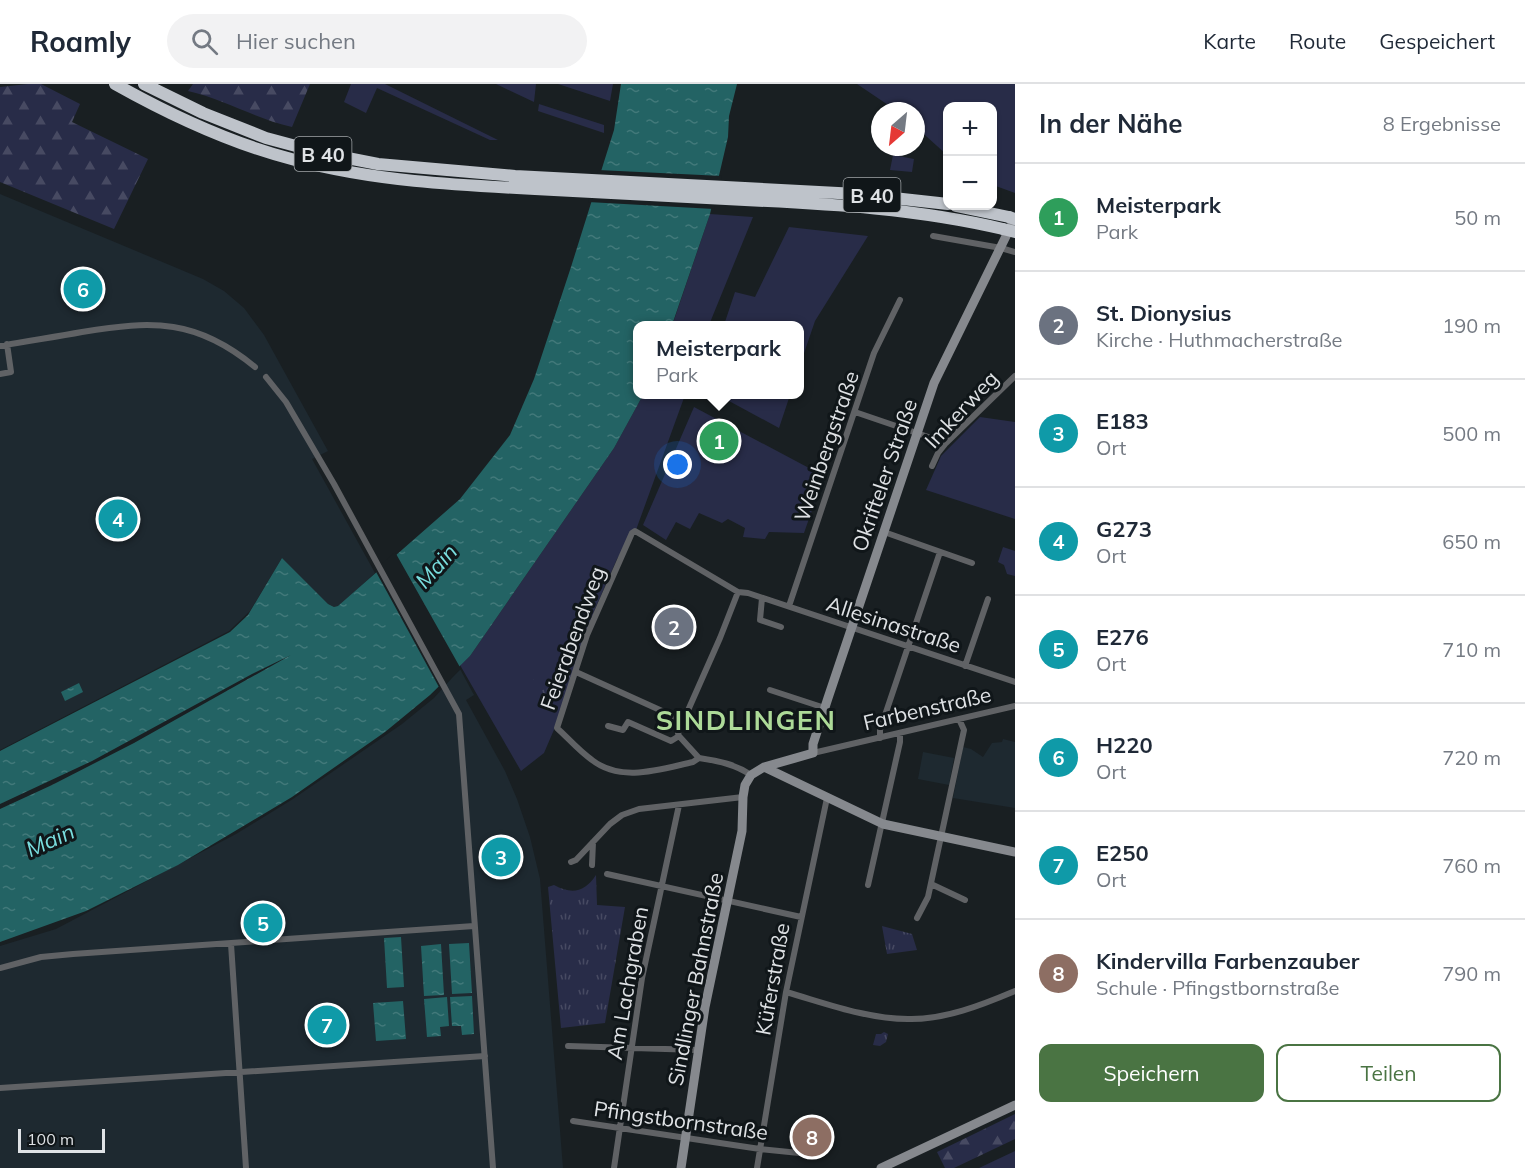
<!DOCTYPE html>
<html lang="de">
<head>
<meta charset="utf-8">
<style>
	:root { --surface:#fff; --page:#f2f2f3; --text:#1f2937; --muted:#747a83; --line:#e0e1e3; --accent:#4a7443 }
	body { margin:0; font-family:Mulish,sans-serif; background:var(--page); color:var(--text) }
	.controls { position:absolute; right:18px; top:18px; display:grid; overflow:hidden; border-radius:12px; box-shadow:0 2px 4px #0004 }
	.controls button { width:54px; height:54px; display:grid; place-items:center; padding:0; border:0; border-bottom:2px solid var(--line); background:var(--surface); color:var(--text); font:30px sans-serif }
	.compass { position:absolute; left:871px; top:18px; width:54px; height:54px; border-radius:50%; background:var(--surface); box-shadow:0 2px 4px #0004; rotate:208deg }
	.scale { position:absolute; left:18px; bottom:15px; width:87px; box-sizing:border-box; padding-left:6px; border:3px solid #dfe2e5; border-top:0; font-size:16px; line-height:21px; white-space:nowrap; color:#dfe2e5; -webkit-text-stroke:4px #101619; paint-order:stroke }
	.you { position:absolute; left:678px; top:381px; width:21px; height:21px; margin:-15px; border:4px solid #fff; border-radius:50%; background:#1a73e8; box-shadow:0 0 0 9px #1a73e833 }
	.badge { display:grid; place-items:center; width:39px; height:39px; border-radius:50%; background:var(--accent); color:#fff; font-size:20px; font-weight:700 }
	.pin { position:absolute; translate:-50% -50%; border:3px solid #fff; box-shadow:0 2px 6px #0006 }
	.popup { position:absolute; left:633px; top:237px; width:171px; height:78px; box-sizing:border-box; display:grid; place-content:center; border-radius:12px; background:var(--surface); filter:drop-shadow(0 2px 4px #0005); font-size:20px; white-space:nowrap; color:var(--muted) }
	.popup b { font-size:22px; color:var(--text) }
	.popup::after { content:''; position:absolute; left:50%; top:100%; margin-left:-12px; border:12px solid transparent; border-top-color:var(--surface) }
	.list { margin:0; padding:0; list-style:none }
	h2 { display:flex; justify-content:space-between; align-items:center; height:78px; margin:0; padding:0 24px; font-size:26px }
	h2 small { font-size:20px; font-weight:400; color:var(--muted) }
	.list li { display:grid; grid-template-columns:39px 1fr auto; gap:18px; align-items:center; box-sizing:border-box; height:108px; padding:0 24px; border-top:2px solid var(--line) }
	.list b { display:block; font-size:22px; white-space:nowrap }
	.list p { margin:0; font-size:20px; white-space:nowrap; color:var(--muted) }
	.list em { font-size:20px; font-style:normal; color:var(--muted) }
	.actions { display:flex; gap:12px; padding:18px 24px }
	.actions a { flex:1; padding:14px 0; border:2px solid var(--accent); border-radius:12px; text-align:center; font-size:21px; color:var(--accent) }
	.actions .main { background:var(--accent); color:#fff }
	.icon { flex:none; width:33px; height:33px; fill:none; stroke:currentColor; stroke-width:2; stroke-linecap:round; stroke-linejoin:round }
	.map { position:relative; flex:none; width:1015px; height:1084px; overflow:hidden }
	header { display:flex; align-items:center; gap:36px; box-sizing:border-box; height:84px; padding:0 30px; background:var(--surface); border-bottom:2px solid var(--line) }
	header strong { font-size:28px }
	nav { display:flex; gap:33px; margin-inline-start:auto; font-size:21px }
	.search { width:420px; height:54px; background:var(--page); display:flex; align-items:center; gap:15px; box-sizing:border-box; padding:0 21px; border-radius:33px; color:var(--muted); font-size:22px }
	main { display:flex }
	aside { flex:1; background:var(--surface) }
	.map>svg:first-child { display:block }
</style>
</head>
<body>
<header>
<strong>Roamly</strong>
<div class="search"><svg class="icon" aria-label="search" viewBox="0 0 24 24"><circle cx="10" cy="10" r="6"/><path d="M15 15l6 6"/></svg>Hier suchen</div>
<nav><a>Karte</a><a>Route</a><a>Gespeichert</a></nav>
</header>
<main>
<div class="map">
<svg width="1015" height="1084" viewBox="0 0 1015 1084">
	<defs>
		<pattern id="forest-firs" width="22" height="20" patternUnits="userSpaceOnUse" patternTransform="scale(1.5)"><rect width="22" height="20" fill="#282c48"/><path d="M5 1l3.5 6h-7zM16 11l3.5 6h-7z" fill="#474a62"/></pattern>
		<pattern id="park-tufts" width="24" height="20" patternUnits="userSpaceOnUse" patternTransform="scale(1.5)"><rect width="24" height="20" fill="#282c48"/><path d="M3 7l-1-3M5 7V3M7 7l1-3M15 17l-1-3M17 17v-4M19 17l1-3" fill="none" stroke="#474a62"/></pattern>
		<pattern id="water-ripples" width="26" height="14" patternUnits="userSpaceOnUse" patternTransform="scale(1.5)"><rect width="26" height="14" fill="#236364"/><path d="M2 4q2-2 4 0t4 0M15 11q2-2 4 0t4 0" fill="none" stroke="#42797a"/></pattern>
	</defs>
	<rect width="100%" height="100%" fill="#191f22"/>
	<!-- built -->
	<path fill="#1e2930" d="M0,110l203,85 21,12 20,17 20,27 64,116 -16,8 63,114 -36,33 -5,1 -6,-3 -46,-46 -32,53 -21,20 -229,119z
		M460,585l14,26 -8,5 39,71 12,28 13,38 10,42 23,289h-563v-222l56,-17 180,-95 57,-35 109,-75 32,-26z
		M1003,655l12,3v66l-62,-10 10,-51 8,2 12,8 9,-14 10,-1z
		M923,668l31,6 -5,27 -31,-6z"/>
	<!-- green -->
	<path fill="#282c48" d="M351,0h34l113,56h-8l-113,-52 -11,25 -22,-11z
		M496,0h40l-2,18z
		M558,0h55l-3,17z
		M857,0h158v109l-22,-8 -1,-79h-44l-1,49 -31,-28v-16h-19z
		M539,20l65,21v8l-66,-22z
		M893,71l21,4 -2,13 -22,-2z
		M710,130l43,3 -44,108 -37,1z
		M789,143l79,9 -53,85 -15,44v-39l-76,-1 11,-33 20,5z
		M643,311h42l-49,135 -19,29 -22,50 -33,102 -18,42 -23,18 -61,-106 10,-9 144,-208z
		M718,311l72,-1v1l-11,33z
		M694,323l130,69 -20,57 -35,-1 -4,7 -22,-2 2,-9 -17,-9 -6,4 -23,-10 -9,16 -14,-7 -10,18 -23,-15z
		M980,333l35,5v97l-89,-29 15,-34z
		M1003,463l12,4v25l-8,-2 -3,-9 -6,-3z
		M1015,1067v17h-36z"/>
	<!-- forest -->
	<path fill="url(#forest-firs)" d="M28,0h13l39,20 -8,18 76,37 -34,70 -114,-47v-95z
		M193,0h117l-18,43c-36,-8 -68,-28 -104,-36z
		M1015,1030v25l-61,29h-9l-8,-16z"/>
	<!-- park -->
	<path fill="url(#park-tufts)" d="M545,584l26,6 -12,32 -36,-16z
		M596,791l1,30 28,2 -20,116 -44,5 -13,-141 6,-2c18,10 31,7 42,-10z
		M882,842l30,8 5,16 -30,4z
		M884,948l4,2 -2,8 -6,4 -7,-1 3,-11h5z"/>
	<!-- water -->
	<path fill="url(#water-ripples)" d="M621,0h116l-8,32 -1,21 -18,77 -38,111 -34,1v68l5,1 -29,53 -144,208 -40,39 -45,37 -93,65 -114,68 -92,46 -86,31v-133l52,-24 82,-42 157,-88 -39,19 -160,87 -92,43v-53l230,-119 18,-17 34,-57 46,46 6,3 4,-1 122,-107 50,-64 24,-56 37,-112 43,-137z
		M79,599l4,9 -18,9 -4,-9z
		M401,853l3,50 -17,1 -3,-50z
		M469,859l3,50 -20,1 -3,-50z
		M441,860l3,51 -20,1 -3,-50z
		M472,912l2,38 -12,1 -1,-9h-9l-2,-29z
		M447,913l2,29 -9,1 1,9 -14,1 -3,-38z
		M403,917l3,38 -30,2 -3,-38z"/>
	<!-- pier -->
	<path fill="#191f22" d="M598,86l124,6 -8,33 -126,-7z
		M395,468l66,117 -21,20 -65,-119z"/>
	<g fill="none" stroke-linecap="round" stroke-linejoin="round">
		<!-- street -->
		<path stroke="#606265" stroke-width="6" d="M933,152l68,12 14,4
			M0,262c27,-5 55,-9 82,-14 71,-12 115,-13 173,35
			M0,290l11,-2 -4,-28
			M266,293l20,25 48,82 125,230 34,454
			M855,328l91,31
			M932,382l6,-13 8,-10 69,-67
			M884,448l88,31
			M738,508l-18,46 -42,95 1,3 20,22c19,3 36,6 52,17
			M762,514l-2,22 21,7
			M789,522l85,-253 26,-53
			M965,582l23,-67
			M576,588l106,48
			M770,606l55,18
			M608,642l15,4 5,-8 43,19 8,-5
			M880,654v-8l60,-178
			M813,669l202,-47
			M699,674l-6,4c-32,7 -72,21 -101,-2 -13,-9 -24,-22 -35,-32l30,-93 45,-102 3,-2 103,61 10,1 267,89
			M571,778l5,-2 34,-36 12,-9 17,-6 104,-12
			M592,781l1,-23
			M607,790l194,43
			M931,800l34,16
			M868,801l32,-143v-9
			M917,834l11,-21 36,-167 -5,-11
			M231,860l15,224
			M0,884l41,-11 32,-3 401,-28
			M786,908c39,11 81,27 122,27 36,1 74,-14 107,-28
			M568,962l130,4
			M0,1004l485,-32
			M573,1037l187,28 59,6
			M614,1084l28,-190 37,-173
			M757,1084l29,-176 41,-194"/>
		<!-- secondary -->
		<path stroke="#86898e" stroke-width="9" d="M764,683l119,57 132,28
			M681,1084l24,-161 37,-176 1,-34 2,-12 6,-10 13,-8 49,-14v-9l15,-46 106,-315 77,-157
			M881,1084l134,-63"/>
		<!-- highway -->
		<path stroke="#bec3ca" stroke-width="12" d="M115,0c57,32 117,60 180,76 79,21 159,25 240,29 70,4 140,7 210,11 87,4 173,9 258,29
			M144,0l59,29 63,25 56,15 56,11 137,12 342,18 91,10
			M956,122l53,11"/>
		<!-- highway-bridge -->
		<path stroke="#bec3ca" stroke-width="12" d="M1009,133l6,2
			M1003,145l12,3"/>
	</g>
	<g text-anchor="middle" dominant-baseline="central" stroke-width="6" stroke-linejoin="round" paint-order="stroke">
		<!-- shield labels -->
		<g fill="#101619" stroke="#a1a5a8" stroke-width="1.5">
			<rect x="294.5" y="53" width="57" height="34" rx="4.5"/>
			<rect x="843.5" y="94" width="57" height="34" rx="4.5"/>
		</g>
		<g font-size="20" font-weight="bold" fill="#dfe2e5">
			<text x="323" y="70">B 40</text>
			<text x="872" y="111">B 40</text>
		</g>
		<!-- street labels -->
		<g font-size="21" fill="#dfe2e5" stroke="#101619">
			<text transform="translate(961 325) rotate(-47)">Imkerweg</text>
			<text transform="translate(826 362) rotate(-71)">Weinbergstraße</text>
			<text transform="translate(884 391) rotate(-71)">Okrifteler Straße</text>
			<text transform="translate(894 540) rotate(18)">Allesinastraße</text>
			<text transform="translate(572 554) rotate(-70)">Feierabendweg</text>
			<text transform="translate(927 624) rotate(-13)">Farbenstraße</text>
			<text transform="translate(695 895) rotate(-79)">Sindlinger Bahnstraße</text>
			<text transform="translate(772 895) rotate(-80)">Küferstraße</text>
			<text transform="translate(627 899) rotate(-80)">Am Lachgraben</text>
			<text transform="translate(681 1036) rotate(8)">Pfingstbornstraße</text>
		</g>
		<!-- water labels -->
		<g font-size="22" font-style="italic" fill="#79ddde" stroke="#101619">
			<text transform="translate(436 482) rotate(-48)">Main</text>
			<text transform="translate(50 756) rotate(-24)">Main</text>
		</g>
		<!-- district labels -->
		<g font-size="27" font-weight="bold" letter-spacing="1.5" fill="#adda98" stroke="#101619">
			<text x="746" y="636">SINDLINGEN</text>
		</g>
	</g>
</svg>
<div class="controls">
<button>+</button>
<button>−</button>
</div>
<svg class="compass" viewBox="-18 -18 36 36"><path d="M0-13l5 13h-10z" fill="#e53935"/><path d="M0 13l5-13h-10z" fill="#747a83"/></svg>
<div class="scale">100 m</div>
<div class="you"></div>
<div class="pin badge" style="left:719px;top:357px;background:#2e9e5b">1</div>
<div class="popup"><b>Meisterpark</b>Park</div>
<div class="pin badge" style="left:674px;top:543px;background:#6b7280">2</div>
<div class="pin badge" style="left:501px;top:773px;background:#0f9aa8">3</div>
<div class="pin badge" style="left:118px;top:435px;background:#0f9aa8">4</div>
<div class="pin badge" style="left:263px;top:839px;background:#0f9aa8">5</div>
<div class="pin badge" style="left:83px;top:205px;background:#0f9aa8">6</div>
<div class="pin badge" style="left:327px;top:941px;background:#0f9aa8">7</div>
<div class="pin badge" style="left:812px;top:1053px;background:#8d6e63">8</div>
</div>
<aside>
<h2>In der Nähe<small>8 Ergebnisse</small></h2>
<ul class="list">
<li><span class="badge" style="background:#2e9e5b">1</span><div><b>Meisterpark</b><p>Park</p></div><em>50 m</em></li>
<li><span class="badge" style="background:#6b7280">2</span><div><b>St. Dionysius</b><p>Kirche · Huthmacherstraße</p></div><em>190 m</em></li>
<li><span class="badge" style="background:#0f9aa8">3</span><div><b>E183</b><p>Ort</p></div><em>500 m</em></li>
<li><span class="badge" style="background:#0f9aa8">4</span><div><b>G273</b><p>Ort</p></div><em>650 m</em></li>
<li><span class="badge" style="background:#0f9aa8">5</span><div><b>E276</b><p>Ort</p></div><em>710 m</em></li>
<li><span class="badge" style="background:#0f9aa8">6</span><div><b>H220</b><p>Ort</p></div><em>720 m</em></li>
<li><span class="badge" style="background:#0f9aa8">7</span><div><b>E250</b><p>Ort</p></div><em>760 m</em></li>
<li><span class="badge" style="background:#8d6e63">8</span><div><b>Kindervilla Farbenzauber</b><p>Schule · Pfingstbornstraße</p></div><em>790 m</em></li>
</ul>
<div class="actions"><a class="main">Speichern</a><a>Teilen</a></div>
</aside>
</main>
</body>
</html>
